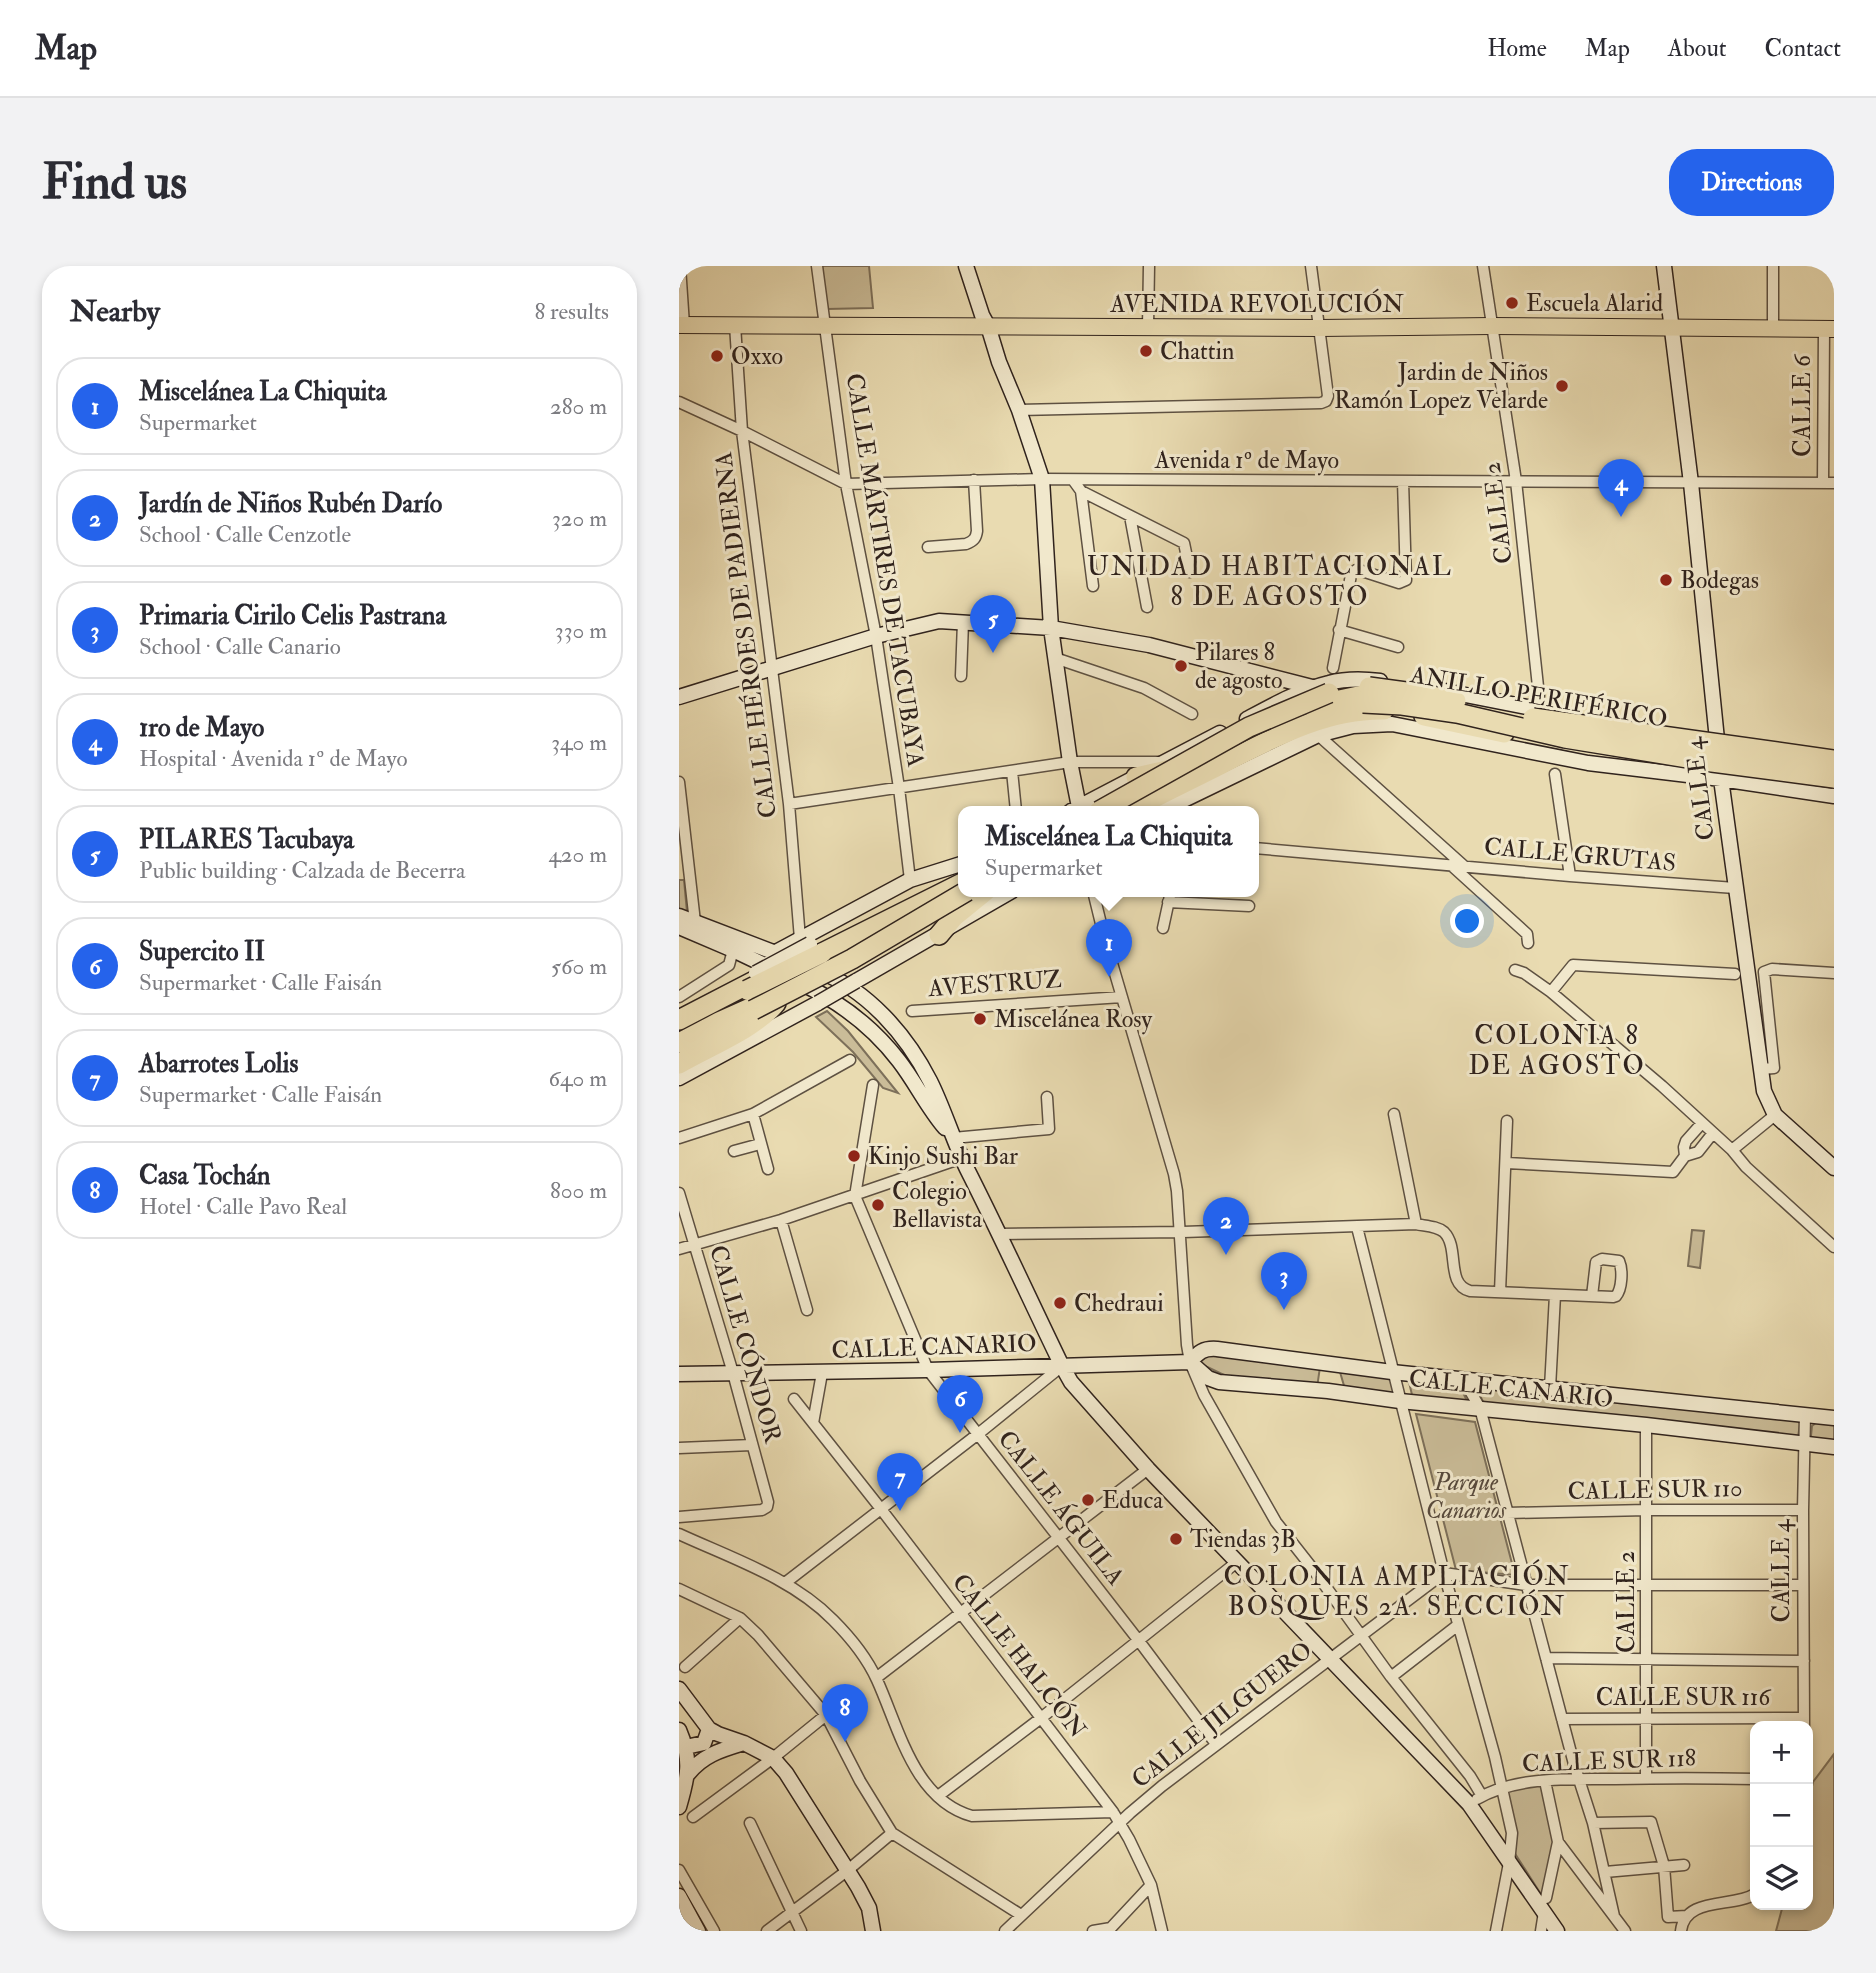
<!DOCTYPE html>
<html lang="en">
<head>
<meta charset="utf-8">
<style>
	:root { --surface:#fff; --page:#f2f2f3; --text:#2b2b33; --muted:#7c7c81; --line:#e1e1e2; --accent:#2563eb }
	body { margin:0; font-family:"IM FELL Double Pica",serif; background:var(--page); color:var(--text) }
	.controls { position:absolute; right:21px; bottom:21px; display:grid; overflow:hidden; border-radius:14px; box-shadow:0 4px 10px #0003 }
	.controls button { width:63px; height:63px; display:grid; place-items:center; padding:0; border:0; border-bottom:2px solid var(--line); background:var(--surface); color:var(--text); font:35px sans-serif }
	.you { position:absolute; left:789px; top:656px; width:24px; height:24px; margin:-18px; border:5px solid #fff; border-radius:50%; background:#1a73e8; box-shadow:0 0 0 10px #1a73e833 }
	.badge { display:grid; place-items:center; width:46px; height:46px; border-radius:50%; background:var(--accent); color:#fff; font-size:23px; font-weight:700 }
	.pin { position:absolute; translate:-50% -58px; filter:drop-shadow(0 2px 4px #0008) }
	.pin::after { content:''; position:absolute; top:37px; width:24px; height:21px; background:inherit; clip-path:polygon(0 0,100% 0,50% 100%) }
	.popup { position:absolute; left:279px; top:540px; width:301px; height:91px; box-sizing:border-box; display:grid; place-content:center; border-radius:14px; background:var(--surface); filter:drop-shadow(0 2px 5px #0005); font-size:23px; white-space:nowrap; color:var(--muted) }
	.popup b { font-size:26px; color:var(--text) }
	.popup::after { content:''; position:absolute; left:50%; top:100%; margin-left:-14px; border:14px solid transparent; border-top-color:var(--surface) }
	.list { margin:0; padding:0; list-style:none }
	h2 { display:flex; justify-content:space-between; align-items:center; height:91px; margin:0; padding:0 28px; font-size:30px }
	h2 small { font-size:23px; font-weight:400; color:var(--muted) }
	.list li { display:grid; grid-template-columns:46px 1fr auto; gap:21px; align-items:center; box-sizing:border-box; height:98px; margin:0 14px 14px; padding:0 14px; border:2px solid var(--line); border-radius:28px }
	.list b { display:block; font-size:26px; white-space:nowrap }
	.list p { margin:0; font-size:23px; white-space:nowrap; color:var(--muted) }
	.list em { font-size:23px; font-style:normal; color:var(--muted) }
	.icon { flex:none; width:38px; height:38px; fill:none; stroke:currentColor; stroke-width:2; stroke-linecap:round; stroke-linejoin:round }
	.map { position:relative; flex:none; width:1155px; height:1665px; overflow:hidden; border-radius:28px }
	header { display:flex; align-items:center; gap:42px; box-sizing:border-box; height:98px; padding:0 35px; background:var(--surface); border-bottom:2px solid var(--line) }
	header strong { font-size:33px }
	nav { display:flex; gap:38px; margin-inline-start:auto; font-size:24px }
	.intro { display:flex; align-items:center; justify-content:space-between; box-sizing:border-box; height:168px; padding:0 42px }
	h1 { margin:0; font-size:49px }
	.button { padding:18px 32px; border-radius:28px; background:var(--accent); color:#fff; font-size:24px; font-weight:700 }
	main { display:flex; gap:42px; padding:0 42px }
	aside { flex:1; background:var(--surface); border-radius:28px; box-shadow:0 4px 10px #0003 }
	.map>svg:first-child { display:block }
</style>
</head>
<body>
<header>
<strong>Map</strong>
<nav><a>Home</a><a>Map</a><a>About</a><a>Contact</a></nav>
</header>
<div class="intro"><h1>Find us</h1><a class="button">Directions</a></div>
<main>
<aside>
<h2>Nearby<small>8 results</small></h2>
<ul class="list">
<li><span class="badge">1</span><div><b>Miscelánea La Chiquita</b><p>Supermarket</p></div><em>280 m</em></li>
<li><span class="badge">2</span><div><b>Jardín de Niños Rubén Darío</b><p>School · Calle Cenzotle</p></div><em>320 m</em></li>
<li><span class="badge">3</span><div><b>Primaria Cirilo Celis Pastrana</b><p>School · Calle Canario</p></div><em>330 m</em></li>
<li><span class="badge">4</span><div><b>1ro de Mayo</b><p>Hospital · Avenida 1º de Mayo</p></div><em>340 m</em></li>
<li><span class="badge">5</span><div><b>PILARES Tacubaya</b><p>Public building · Calzada de Becerra</p></div><em>420 m</em></li>
<li><span class="badge">6</span><div><b>Supercito II</b><p>Supermarket · Calle Faisán</p></div><em>560 m</em></li>
<li><span class="badge">7</span><div><b>Abarrotes Lolis</b><p>Supermarket · Calle Faisán</p></div><em>640 m</em></li>
<li><span class="badge">8</span><div><b>Casa Tochán</b><p>Hotel · Calle Pavo Real</p></div><em>800 m</em></li>
</ul>
</aside>
<div class="map">
<svg width="1155" height="1665" viewBox="0 0 1155 1665">
	<rect width="100%" height="100%" fill="#e9dbb1"/>
	<filter id="stains"><feTurbulence type="fractalNoise" baseFrequency=".00286" numOctaves="4"/><feColorMatrix values="0 0 0 0 .2 0 0 0 0 .09 0 0 0 0 .02 0 0 0 .5 -.17"/></filter>
	<radialGradient id="worn" r=".72"><stop offset=".6" stop-color="#630" stop-opacity="0"/><stop offset="1" stop-color="#630" stop-opacity=".3"/></radialGradient>
	<!-- green -->
	<path fill="#cabc98" stroke="#7d705a" stroke-width="2" d="M142,0h48l4,42 -46,1z
		M0,614h5l3,32 -8,-3z
		M148,745l21,20 50,62 -15,-5 -30,-36 -37,-35z
		M1013,964l12,1 -4,37 -12,-2z
		M527,1089l114,12 -3,21 -91,-12 -27,-13z
		M663,1104l48,7 4,18 -49,-6 -5,-17z
		M729,1112l51,6 9,19 -55,-4z
		M796,1119l323,36 2,3 -2,13 -313,-31z
		M737,1148l59,8 40,153 -59,-5z
		M1138,1156l17,2v21l-21,-5 -2,-4 1,-10z
		M1155,1488v177h-58l7,-26h25v-101l5,-22z
		M865,1517l12,58 -12,58 -30,-47 -10,-61z"/>
	<g fill="none" stroke-linecap="round" stroke-linejoin="round">
		<defs>
			<path id="street" d="M1,0l4,59
				M138,0l29,218 30,152 23,152 11,92
				M804,0l33,215 23,215
				M1094,0v63
				M56,59l7,106 47,373 11,135
				M469,61l1,-61
				M0,136l63,29 104,53 196,-5 792,4
				M340,144l302,-7 5,-2 2,-5 -17,-130
				M394,214l8,11 103,52 6,29
				M1144,217l1,-154
				M402,225l12,95
				M451,250l17,91
				M249,281l38,-3c8,-3 10,-6 11,-13l-3,-51
				M660,364l59,17
				M376,392l89,30 48,26
				M654,402l18,-93 5,-5 6,1 37,12 7,-3 -3,-99
				M282,410l2,-54
				M639,469l146,131
				M333,505l4,40
				M876,508l15,102
				M0,516l16,140 -1,5
				M110,538l281,-42h94
				M575,582l316,28 165,12
				M772,599l76,69 1,9
				M414,625l11,45 70,238 3,17 10,154 3,17 14,33 72,127 37,47 78,108 79,99 12,20
				M489,636l81,4
				M484,662l8,-37
				M836,704l9,3 27,19 111,94 70,64 14,17 88,80
				M872,726l22,-27 162,9
				M0,731l50,-32 4,-15
				M233,745l210,-14
				M1082,803l13,-1 -10,-96 8,-3 62,4
				M194,819l-18,111 73,174 211,271 77,103
				M74,848l15,55
				M715,848l22,110
				M0,872l74,-24 97,-54
				M274,872l96,-9 -2,-32
				M1053,884l43,-35
				M55,885l26,-7
				M1006,890l13,-4 15,-19
				M828,897l166,9 12,-16 -1,-9 2,-6 16,-18
				M0,927l54,180 35,129 -1,5 -5,3 -83,7
				M102,954l26,90
				M678,961l87,346 51,184 17,76 -3,30 -13,68
				M320,968l184,-2 233,-8c9,2 21,2 28,8 16,16 1,52 26,59l143,6 3,-1c6,-7 7,-26 3,-35l-17,-2 -6,3 -4,34
				M0,983l102,-29 181,-62
				M821,1026l7,-171
				M784,1113l17,29 94,356 19,59 21,93
				M871,1122l5,-93
				M115,1133l87,110 232,303 16,27 22,46 11,46
				M134,1157l9,-50
				M0,1182l73,-3
				M828,1247l140,-3h156
				M0,1268c52,24 113,44 154,86 17,17 34,38 44,60 22,48 37,120 95,136l141,-4
				M106,1317l193,-149 84,-68
				M0,1323l61,29 18,17 68,80 34,66 32,52 129,82
				M867,1392l258,3
				M6,1401l55,-49
				M712,1411l67,-52
				M197,1412l272,-209
				M883,1453l242,-1
				M1125,1460l-1,-216 2,-95
				M967,1512v-353
				M866,1515l13,61 67,89
				M259,1530l103,-78 196,-156
				M798,1533c38,-23 95,-20 138,-20 47,-1 93,-1 140,0
				M14,1551l80,-59 53,-43
				M71,1557l51,108
				M914,1557l58,-1 13,44 4,51 19,-1
				M0,1604l35,61
				M926,1606l79,-7
				M867,1632l12,-56
				M88,1665l81,-61 44,-37
				M326,1665l125,-118 32,-27 282,-213 82,12h277
				M414,1665l18,-3
				M429,1665l43,-46
				M862,1665l3,-19
				M1002,1665c4,-35 52,-23 74,-37"/>
			<path id="secondary" d="M287,0l16,49 6,11 11,36 20,48 23,69 9,149 19,134 9,45
				M985,0l27,217 30,296 43,312 11,24 59,53
				M766,425l107,21
				M0,431l197,-61 63,-15 112,7 98,17 167,43
				M568,453c26,-14 53,-29 82,-36 15,-4 35,-4 51,-2
				M392,545l149,-78
				M482,545l157,-76 35,-9 39,-2 196,39 133,16 113,17
				M0,650l115,44
				M0,661l54,23 44,21
				M93,692l4,-6 134,-72 54,-17
				M140,705c49,20 87,63 111,110 14,28 23,59 37,88 33,65 63,131 95,197l9,16 77,87 321,335 88,127
				M177,715l156,-90
				M119,716c39,18 75,45 101,79 17,22 28,46 46,67
				M0,812l139,-75
				M511,1096l18,16 11,4 109,9 72,10 246,24 188,22
				M0,1108l249,-4 262,-8c9,-10 13,-14 27,-13l175,23 442,46
				M0,1423l30,40 9,5 26,9 29,15 13,15 72,114 11,21 4,23
				M0,1464c13,30 9,46 0,77
				M7,1481l18,-4 5,-14
				M9,1508c15,-19 33,-24 56,-31
				M0,1630l19,35"/>
			<path id="primary" d="M0,59l641,3 172,-2 342,3"/>
			<path id="highway" d="M632,440l52,-11 18,1
				M745,450l80,17
				M457,511l31,-7
				M451,545c30,-17 61,-31 92,-47 51,-26 103,-55 162,-54
				M260,669l15,-18 32,-26
				M143,687l142,-71
				M0,754l81,-42
				M0,777l40,-21 47,-21
				M0,798c29,-17 76,-35 97,-61"/>
		</defs>
		<!-- street casing -->
		<use href="#street" stroke="#5e5142" stroke-width="13"/>
		<!-- secondary casing -->
		<use href="#secondary" stroke="#30231d" stroke-width="17"/>
		<!-- primary casing -->
		<use href="#primary" stroke="#30231d" stroke-width="18"/>
		<!-- highway casing -->
		<use href="#highway" stroke="#30231d" stroke-width="22"/>
		<!-- street -->
		<use href="#street" stroke="#f1e8cc" stroke-width="10"/>
		<!-- secondary -->
		<use href="#secondary" stroke="#f1e8cc" stroke-width="14"/>
		<!-- primary -->
		<use href="#primary" stroke="#e9dbb1" stroke-width="16"/>
		<!-- highway -->
		<use href="#highway" stroke="#e9dbb1" stroke-width="19"/>
		<defs>
			<path id="secondary-bridge" d="M77,707l54,-29
				M139,737l38,-22"/>
			<path id="highway-bridge" d="M690,421l59,8 28,6
				M684,437l39,2 55,8 108,25 147,24 122,16
				M854,452l301,42
				M420,545l150,-84 80,-34
				M68,724l75,-37
				M74,744l99,-51 115,-68"/>
		</defs>
		<!-- secondary-bridge casing -->
		<use href="#secondary-bridge" stroke="#30231d" stroke-width="17" stroke-linecap="butt"/>
		<!-- highway-bridge casing -->
		<use href="#highway-bridge" stroke="#30231d" stroke-width="22" stroke-linecap="butt"/>
		<!-- secondary-bridge -->
		<use href="#secondary-bridge" stroke="#f1e8cc" stroke-width="14"/>
		<!-- highway-bridge -->
		<use href="#highway-bridge" stroke="#e9dbb1" stroke-width="19"/>
	</g>
	<!-- markers -->
	<g fill="#8f2418" stroke="#f1e8cc" stroke-width="2.5">
		<circle cx="833" cy="37" r="7"/>
		<circle cx="467" cy="85" r="7"/>
		<circle cx="38" cy="90" r="7"/>
		<circle cx="883" cy="120" r="7"/>
		<circle cx="987" cy="314" r="7"/>
		<circle cx="502" cy="400" r="7"/>
		<circle cx="301" cy="753" r="7"/>
		<circle cx="175" cy="890" r="7"/>
		<circle cx="199" cy="939" r="7"/>
		<circle cx="381" cy="1037" r="7"/>
		<circle cx="409" cy="1234" r="7"/>
		<circle cx="497" cy="1273" r="7"/>
	</g>
	<g text-anchor="middle" dominant-baseline="central" stroke-width="6" stroke-linejoin="round" paint-order="stroke">
		<!-- poi labels -->
		<g font-size="24" fill="#30231d" stroke="#f1e8cc" text-anchor="start">
			<text x="847" y="37">Escuela Alarid</text>
			<text x="481" y="85">Chattin</text>
			<text x="52" y="90">Oxxo</text>
			<text x="869" y="106" text-anchor="end">Jardin de Niños<tspan x="869" dy="28">Ramón Lopez Velarde</tspan></text>
			<text x="1001" y="314">Bodegas</text>
			<text x="516" y="386">Pilares 8<tspan x="516" dy="28">de agosto</tspan></text>
			<text x="315" y="753">Miscelánea Rosy</text>
			<text x="189" y="890">Kinjo Sushi Bar</text>
			<text x="213" y="925">Colegio<tspan x="213" dy="28">Bellavista</tspan></text>
			<text x="395" y="1037">Chedraui</text>
			<text x="423" y="1234">Educa</text>
			<text x="511" y="1273">Tiendas 3B</text>
		</g>
		<!-- street labels -->
		<g font-size="24" fill="#30231d" stroke="#f1e8cc">
			<text x="578" y="38">AVENIDA REVOLUCIÓN</text>
			<text transform="translate(1123 140) rotate(-90)">CALLE 6</text>
			<text x="568" y="194">Avenida 1º de Mayo</text>
			<text transform="translate(819 247) rotate(-97)">CALLE 2</text>
			<text transform="translate(206 304) rotate(81)">CALLE MÁRTIRES DE TACUBAYA</text>
			<text transform="translate(67 369) rotate(-97)">CALLE HÉROES DE PADIERNA</text>
			<text transform="translate(860 431) rotate(10)">ANILLO PERIFÉRICO</text>
			<text transform="translate(1021 523) rotate(-97)">CALLE 4</text>
			<text transform="translate(901 589) rotate(5)">CALLE GRUTAS</text>
			<text transform="translate(316 718) rotate(-4)">AVESTRUZ</text>
			<text transform="translate(66 1078) rotate(74)">CALLE CÓNDOR</text>
			<text transform="translate(255 1081) rotate(-2)">CALLE CANARIO</text>
			<text transform="translate(832 1123) rotate(6)">CALLE CANARIO</text>
			<text transform="translate(976 1224) rotate(-1)">CALLE SUR 110</text>
			<text transform="translate(382 1242) rotate(52)">CALLE ÁGUILA</text>
			<text transform="translate(1102 1305) rotate(-90)">CALLE 4</text>
			<text transform="translate(947 1336) rotate(-90)">CALLE 2</text>
			<text transform="translate(340 1390) rotate(52)">CALLE HALCÓN</text>
			<text x="1004" y="1431">CALLE SUR 116</text>
			<text transform="translate(543 1449) rotate(-38)">CALLE JILGUERO</text>
			<text transform="translate(930 1495) rotate(-2)">CALLE SUR 118</text>
		</g>
		<!-- park labels -->
		<g font-size="24" font-style="italic" fill="#56493c" stroke="#f1e8cc">
			<text x="787" y="1216">Parque<tspan x="787" dy="28">Canarios</tspan></text>
		</g>
		<!-- neighbourhood labels -->
		<g font-size="26" letter-spacing="2" fill="#30231d" stroke="#f1e8cc">
			<text x="591" y="301">UNIDAD HABITACIONAL<tspan x="591" dy="30">8 DE AGOSTO</tspan></text>
			<text x="878" y="770">COLONIA 8<tspan x="878" dy="30">DE AGOSTO</tspan></text>
			<text x="718" y="1311">COLONIA AMPLIACIÓN<tspan x="718" dy="30">BOSQUES 2A. SECCIÓN</tspan></text>
		</g>
	</g>
	<rect width="100%" height="100%" filter="url(#stains)"/>
	<rect width="100%" height="100%" fill="url(#worn)"/>
</svg>
<div class="controls">
<button>+</button>
<button>−</button>
<button><svg class="icon" aria-label="layers" viewBox="0 0 24 24"><path d="M12 4l9 5-9 5-9-5zM3 14l9 5 9-5"/></svg></button>
</div>
<div class="you"></div>
<div class="pin badge" style="left:430px;top:711px">1</div>
<div class="popup"><b>Miscelánea La Chiquita</b>Supermarket</div>
<div class="pin badge" style="left:547px;top:989px">2</div>
<div class="pin badge" style="left:605px;top:1044px">3</div>
<div class="pin badge" style="left:942px;top:251px">4</div>
<div class="pin badge" style="left:314px;top:387px">5</div>
<div class="pin badge" style="left:281px;top:1167px">6</div>
<div class="pin badge" style="left:221px;top:1245px">7</div>
<div class="pin badge" style="left:166px;top:1476px">8</div>
</div>
</main>
</body>
</html>
